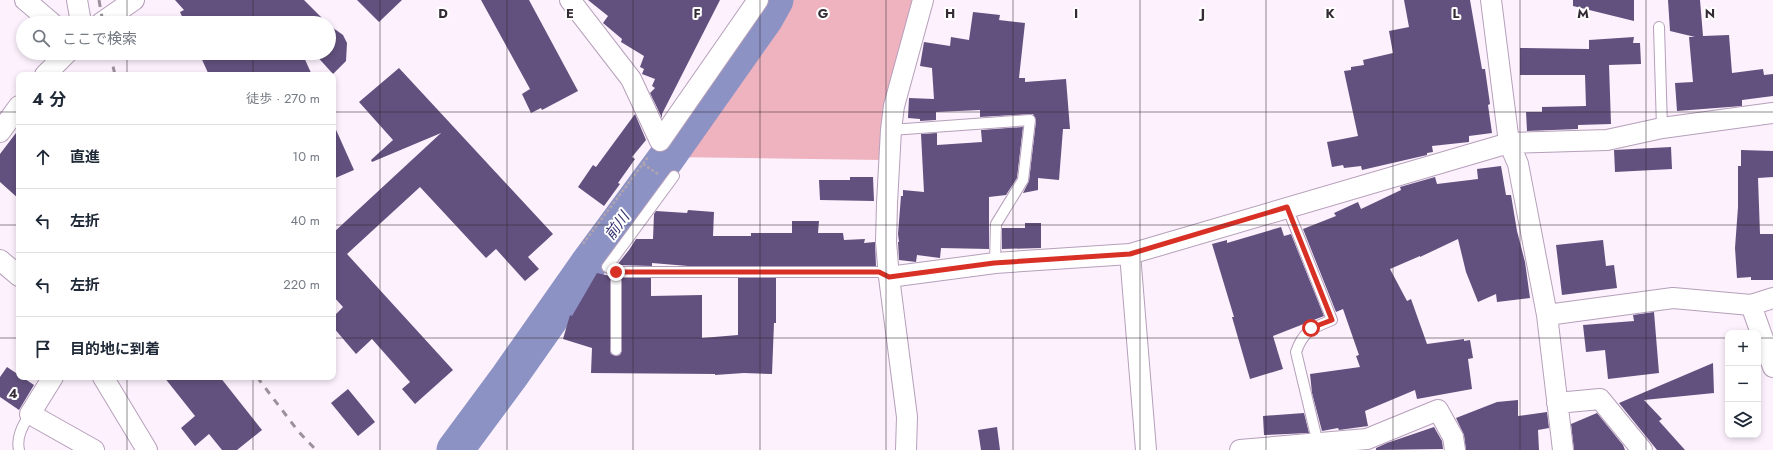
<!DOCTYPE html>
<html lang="ja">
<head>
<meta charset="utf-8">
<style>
	:root { --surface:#fff; --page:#f2f2f3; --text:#1f2937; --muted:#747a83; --line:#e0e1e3 }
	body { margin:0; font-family:Jost,"Noto Sans JP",sans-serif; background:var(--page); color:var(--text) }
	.controls { position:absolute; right:12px; bottom:12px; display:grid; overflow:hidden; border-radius:8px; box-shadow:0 2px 6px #0003 }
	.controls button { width:36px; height:36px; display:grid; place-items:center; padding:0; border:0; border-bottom:1px solid var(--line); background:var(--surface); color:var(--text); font:20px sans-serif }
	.stop { position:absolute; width:12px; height:12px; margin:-9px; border:3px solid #d93025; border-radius:50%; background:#fff }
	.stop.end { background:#d93025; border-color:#fff; box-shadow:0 1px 4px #0008 }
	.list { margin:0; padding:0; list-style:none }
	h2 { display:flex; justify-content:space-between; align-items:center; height:52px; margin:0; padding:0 16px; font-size:17px }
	h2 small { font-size:13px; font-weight:400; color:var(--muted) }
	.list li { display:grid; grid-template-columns:26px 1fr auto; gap:12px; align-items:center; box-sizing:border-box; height:64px; padding:0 16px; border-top:1px solid var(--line) }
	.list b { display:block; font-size:15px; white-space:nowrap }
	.list em { font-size:13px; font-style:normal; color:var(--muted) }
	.icon { flex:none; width:22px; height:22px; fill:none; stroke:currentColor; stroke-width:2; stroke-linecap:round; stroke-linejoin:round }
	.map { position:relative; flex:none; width:1773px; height:450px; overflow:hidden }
	.search { position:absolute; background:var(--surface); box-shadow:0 2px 6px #0003; left:16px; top:16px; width:320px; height:44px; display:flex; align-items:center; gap:10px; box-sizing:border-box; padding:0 14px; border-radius:22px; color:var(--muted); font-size:15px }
	.panel { position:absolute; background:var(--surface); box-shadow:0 2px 6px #0003; left:16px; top:72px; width:320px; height:308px; border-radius:8px }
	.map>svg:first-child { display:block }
</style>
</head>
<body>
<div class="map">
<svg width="1773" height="450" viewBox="0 0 1773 450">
	<rect width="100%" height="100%" fill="#fcf1fd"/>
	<!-- green -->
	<path fill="#efb3c0" d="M775,0h139l-33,160 -214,-3 98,-139z"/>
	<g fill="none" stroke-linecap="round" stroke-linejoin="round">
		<!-- river -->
		<path stroke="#8d92c4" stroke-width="37" d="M455,450l54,-73 80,-114 78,-106 98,-139 10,-18"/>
	</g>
	<!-- building -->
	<path fill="#62517e" d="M175,0h129l23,23h-142l-5,-11 4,-2z
		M357,0h45l-23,22z
		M481,0h48l49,91 -36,19 -1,-2 -10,5 -9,-19 8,-5z
		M588,0h132l-58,114v4l-12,-25 5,-5 -3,-2 3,-7 -13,-5 2,-5 -4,-2 4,-11 -23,-14 1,-3 -19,-16 5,-7z
		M1404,0h66l12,69h3l5,35 -2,1 4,28 -23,3v6l-37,4 1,6 -6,1v2l-65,15 -1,-4 -17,2 -1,-3 -11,2 -5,-25 31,-6 -14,-65 7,-1v-3l13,-2 -1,-5 30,-7 -4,-22 20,-4z
		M1573,0h61v21l-61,-15z
		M1668,0h32l3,36 26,-1 3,38 31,-4 1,6 9,-1v22l-31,4v6l-65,5 -2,-28 18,-1 -4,-45h6l-25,-6z
		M973,12l27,3 -1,5 26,3 -6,55h6v4l41,-3 4,50h-7l-4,51 -21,-2v12l-15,3 6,-12 7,-60 -3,-7 -53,3v-7l-44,2v8l-16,1v-2l-12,-1 1,-20 25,1 -2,-31 -12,-2 4,-24 26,4 1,-9 18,3z
		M329,25l14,10 4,8 -1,18 -13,13 -19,-21h15z
		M1634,37l-1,6h7l1,21 -32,1 2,59 -33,1v4l-51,2 -1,-19h16v-5l44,-1 -1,-31h-65v-27l69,1v-9z
		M199,53h103l10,22h-103z
		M399,68l154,166 -25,23 11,12 -14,12 -29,-32 -10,9 -66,-71 -73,67 106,116 -38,34 -13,-15 8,-7 -38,-43 -16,15 -23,-27v-10l10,-10 -10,-11v-63l108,-100 -69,29 -1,-2 22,-20 -34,-38z
		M635,114l11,26 -14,17 3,2 -17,24 2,1 -16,22 -26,-19 15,-22 3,2z
		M333,123l21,47 -21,9z
		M1023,127l-6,51 -11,17 -17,2v52l-48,-1 -1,10 -23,-3 -1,7 -17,-2 -1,-18h1l-1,-8 3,-38h2v-6l21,2 -3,-58 16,-1v12l45,-3 -1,-12z
		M19,129v70l-19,-17v-28z
		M1671,147l1,22 -57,3 -1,-22z
		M1741,150l32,1v26l-15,1 2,56h13v46h-22v-3l-14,1 -2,-30 3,-41v-41h3z
		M1501,166l5,29h5l6,36 8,31 5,36 -33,4 -1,-8 -18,8 -12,-30 -8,-33 -38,18v-1l-30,13 17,32 4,-2 16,45 37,-5v2l6,-1 3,18 -5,1 4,30 -55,10 -2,-9 -50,21 3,15 -29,4 -1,-2 -16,3 -10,-38 -2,-19 50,-7 -4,-11 3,-1 -16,-46 -7,3 -33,-83 33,-13 -2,-3 24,-11 3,7 40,-19 -1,-3 35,-10 2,7 41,-5 -1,-10z
		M850,177h23l1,24 -54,-1 -1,-20h31z
		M688,210l26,2 -1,24h38v-3h41v-12h27l-1,12h25l1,7 21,-1 -1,4 11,-1 1,24h-188l-36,-3v3l-35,-1 12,-15 7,-11h17l1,-25 2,-3 31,2z
		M1025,223h16v25l-39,1v-21h23z
		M1281,227l3,9 7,-2 33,82 -51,20 10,33 -33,10 -18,-62h2l-22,-73 15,-4v3z
		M1603,240l3,26 8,-1 3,23 -55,7 -6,-50z
		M597,273l13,3v74l1,4 5,2 4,-1 2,-5v-72h29v18l51,-1v43l36,-3v-57h38v45h-2l-2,51 -28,-1 -29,2v-1l-124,-1 1,-25 -29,-9 7,-24 2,1z
		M1654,312l5,61 -51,6 -3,-29 -19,2 -3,-27 51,-4 -1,-6z
		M1713,363l1,30 -70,7 18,19 -3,2 26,29h-28l-38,-47z
		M7,367l12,8v2h3l12,8 -15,25 -19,-13v-20z
		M164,377h56l42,53 -25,20h-15l-13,-16 -14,12 -14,-18 14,-12z
		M348,389l27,33 -17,14 -27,-33z
		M1518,400v16l29,-4 2,16 -11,2 1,20h-73l-2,-15 -8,-17 41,-16z
		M1304,413l5,20 -45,2 -1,-19z
		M1597,413l26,32 2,5h-51l-3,-26z
		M997,427l3,23h-19l-3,-20z
		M1434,427l8,14 1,8 -67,1v-2l11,-5z"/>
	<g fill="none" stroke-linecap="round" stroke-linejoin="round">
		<defs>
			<path id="lane" d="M1659,27l3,101
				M891,130l139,-10 -7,60 -27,44 -1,39
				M1287,207l45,113c-20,8 -29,11 -36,32l22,92
				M616,272l-9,-5 67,-91
				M616,350v-78h263l10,5
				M19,450c-3,-13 4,-25 11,-36"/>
			<path id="street" d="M25,0l27,23
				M77,0l4,23
				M570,0l61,79 29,62 98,-141
				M1491,0l18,143 9,21 29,151 126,-17 78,7 22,-7
				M101,23l33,-23
				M45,75l22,-22
				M0,132l19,-26
				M1130,254l16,196
				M0,260l19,16
				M889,277l106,-14 135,-9 379,-111 98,-3 55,-12 111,-15
				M1751,305l22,62
				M1547,315l16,135
				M53,377l-23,37 64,36
				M103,377l44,73
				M1557,403l43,-4 42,51
				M906,450l1,-33 -18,-140 -3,-35 1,-39 4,-73 3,-24 29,-106
				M1240,450l127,-11 71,-29 15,27 2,13"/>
		</defs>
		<!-- lane casing -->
		<use href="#lane" stroke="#b69fba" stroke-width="12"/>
		<!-- street casing -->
		<use href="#street" stroke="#b69fba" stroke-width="22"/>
		<!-- path -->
		<path stroke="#aea4af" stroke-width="2.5" stroke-dasharray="3 2" stroke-linecap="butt" d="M643,164l15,10
			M583,244l65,-87"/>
		<!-- lane -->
		<use href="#lane" stroke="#fff" stroke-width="10"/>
		<!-- street -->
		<use href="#street" stroke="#fff" stroke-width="20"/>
		<!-- rail -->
		<path stroke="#9b919c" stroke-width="3" stroke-dasharray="7 7" stroke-linecap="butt" d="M99,0l4,23
			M110,53l5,22
			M257,377l41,54 18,19"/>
	</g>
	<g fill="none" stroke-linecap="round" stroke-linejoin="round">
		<!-- route -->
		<path stroke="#d93025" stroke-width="5" d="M616,272h263l10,5 105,-14 136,-9 157,-47 45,113 -21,8"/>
	</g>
	<!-- grid -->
	<path fill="none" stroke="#342b35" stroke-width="1" stroke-opacity="0.55" d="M127,0v23M253,0v23M380,0v450M507,0v450M633,0v450M760,0v450M886,0v450M1013,0v450M1140,0v450M1266,0v450M1393,0v450M1520,0v450M1646,0v450M127,53v22M253,53v22M0,112h19M333,112h1440M0,225h19M333,225h1440M0,338h19M333,338h1395M1758,338h15M127,377v73M253,377v73"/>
	<g text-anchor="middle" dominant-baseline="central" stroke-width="4" stroke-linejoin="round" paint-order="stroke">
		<!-- water labels -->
		<g font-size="15" font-style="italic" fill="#31316e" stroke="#fff">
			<text transform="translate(617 226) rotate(-54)">前川</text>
		</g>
	</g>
	<g font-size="13" text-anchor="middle" font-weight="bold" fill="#342b35" stroke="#fff" stroke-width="4" stroke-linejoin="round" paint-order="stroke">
		<text x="443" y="18">D</text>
		<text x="570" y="18">E</text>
		<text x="697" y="18">F</text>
		<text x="823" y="18">G</text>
		<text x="950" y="18">H</text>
		<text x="1076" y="18">I</text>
		<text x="1203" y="18">J</text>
		<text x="1330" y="18">K</text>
		<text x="1456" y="18">L</text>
		<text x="1583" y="18">M</text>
		<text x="1710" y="18">N</text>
		<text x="13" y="398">4</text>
	</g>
</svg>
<div class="controls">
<button>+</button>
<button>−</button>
<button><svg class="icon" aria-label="layers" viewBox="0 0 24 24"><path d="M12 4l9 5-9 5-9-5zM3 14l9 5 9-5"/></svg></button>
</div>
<div class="stop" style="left:1311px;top:328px"></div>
<div class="stop end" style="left:616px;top:272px"></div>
<div class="search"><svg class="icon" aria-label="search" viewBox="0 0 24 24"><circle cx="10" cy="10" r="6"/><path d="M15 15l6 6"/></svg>ここで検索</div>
<section class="panel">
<h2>4 分<small>徒歩 · 270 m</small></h2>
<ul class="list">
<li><svg class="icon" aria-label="ahead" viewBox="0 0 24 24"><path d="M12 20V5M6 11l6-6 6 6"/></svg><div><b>直進</b></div><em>10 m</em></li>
<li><svg class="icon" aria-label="left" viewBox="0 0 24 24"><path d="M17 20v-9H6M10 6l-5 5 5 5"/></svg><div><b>左折</b></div><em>40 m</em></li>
<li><svg class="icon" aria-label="left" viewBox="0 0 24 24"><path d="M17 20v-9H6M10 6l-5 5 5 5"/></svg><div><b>左折</b></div><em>220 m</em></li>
<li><svg class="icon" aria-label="arrive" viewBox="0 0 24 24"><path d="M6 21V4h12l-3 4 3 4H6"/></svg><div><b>目的地に到着</b></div></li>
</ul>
</section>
</div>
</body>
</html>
